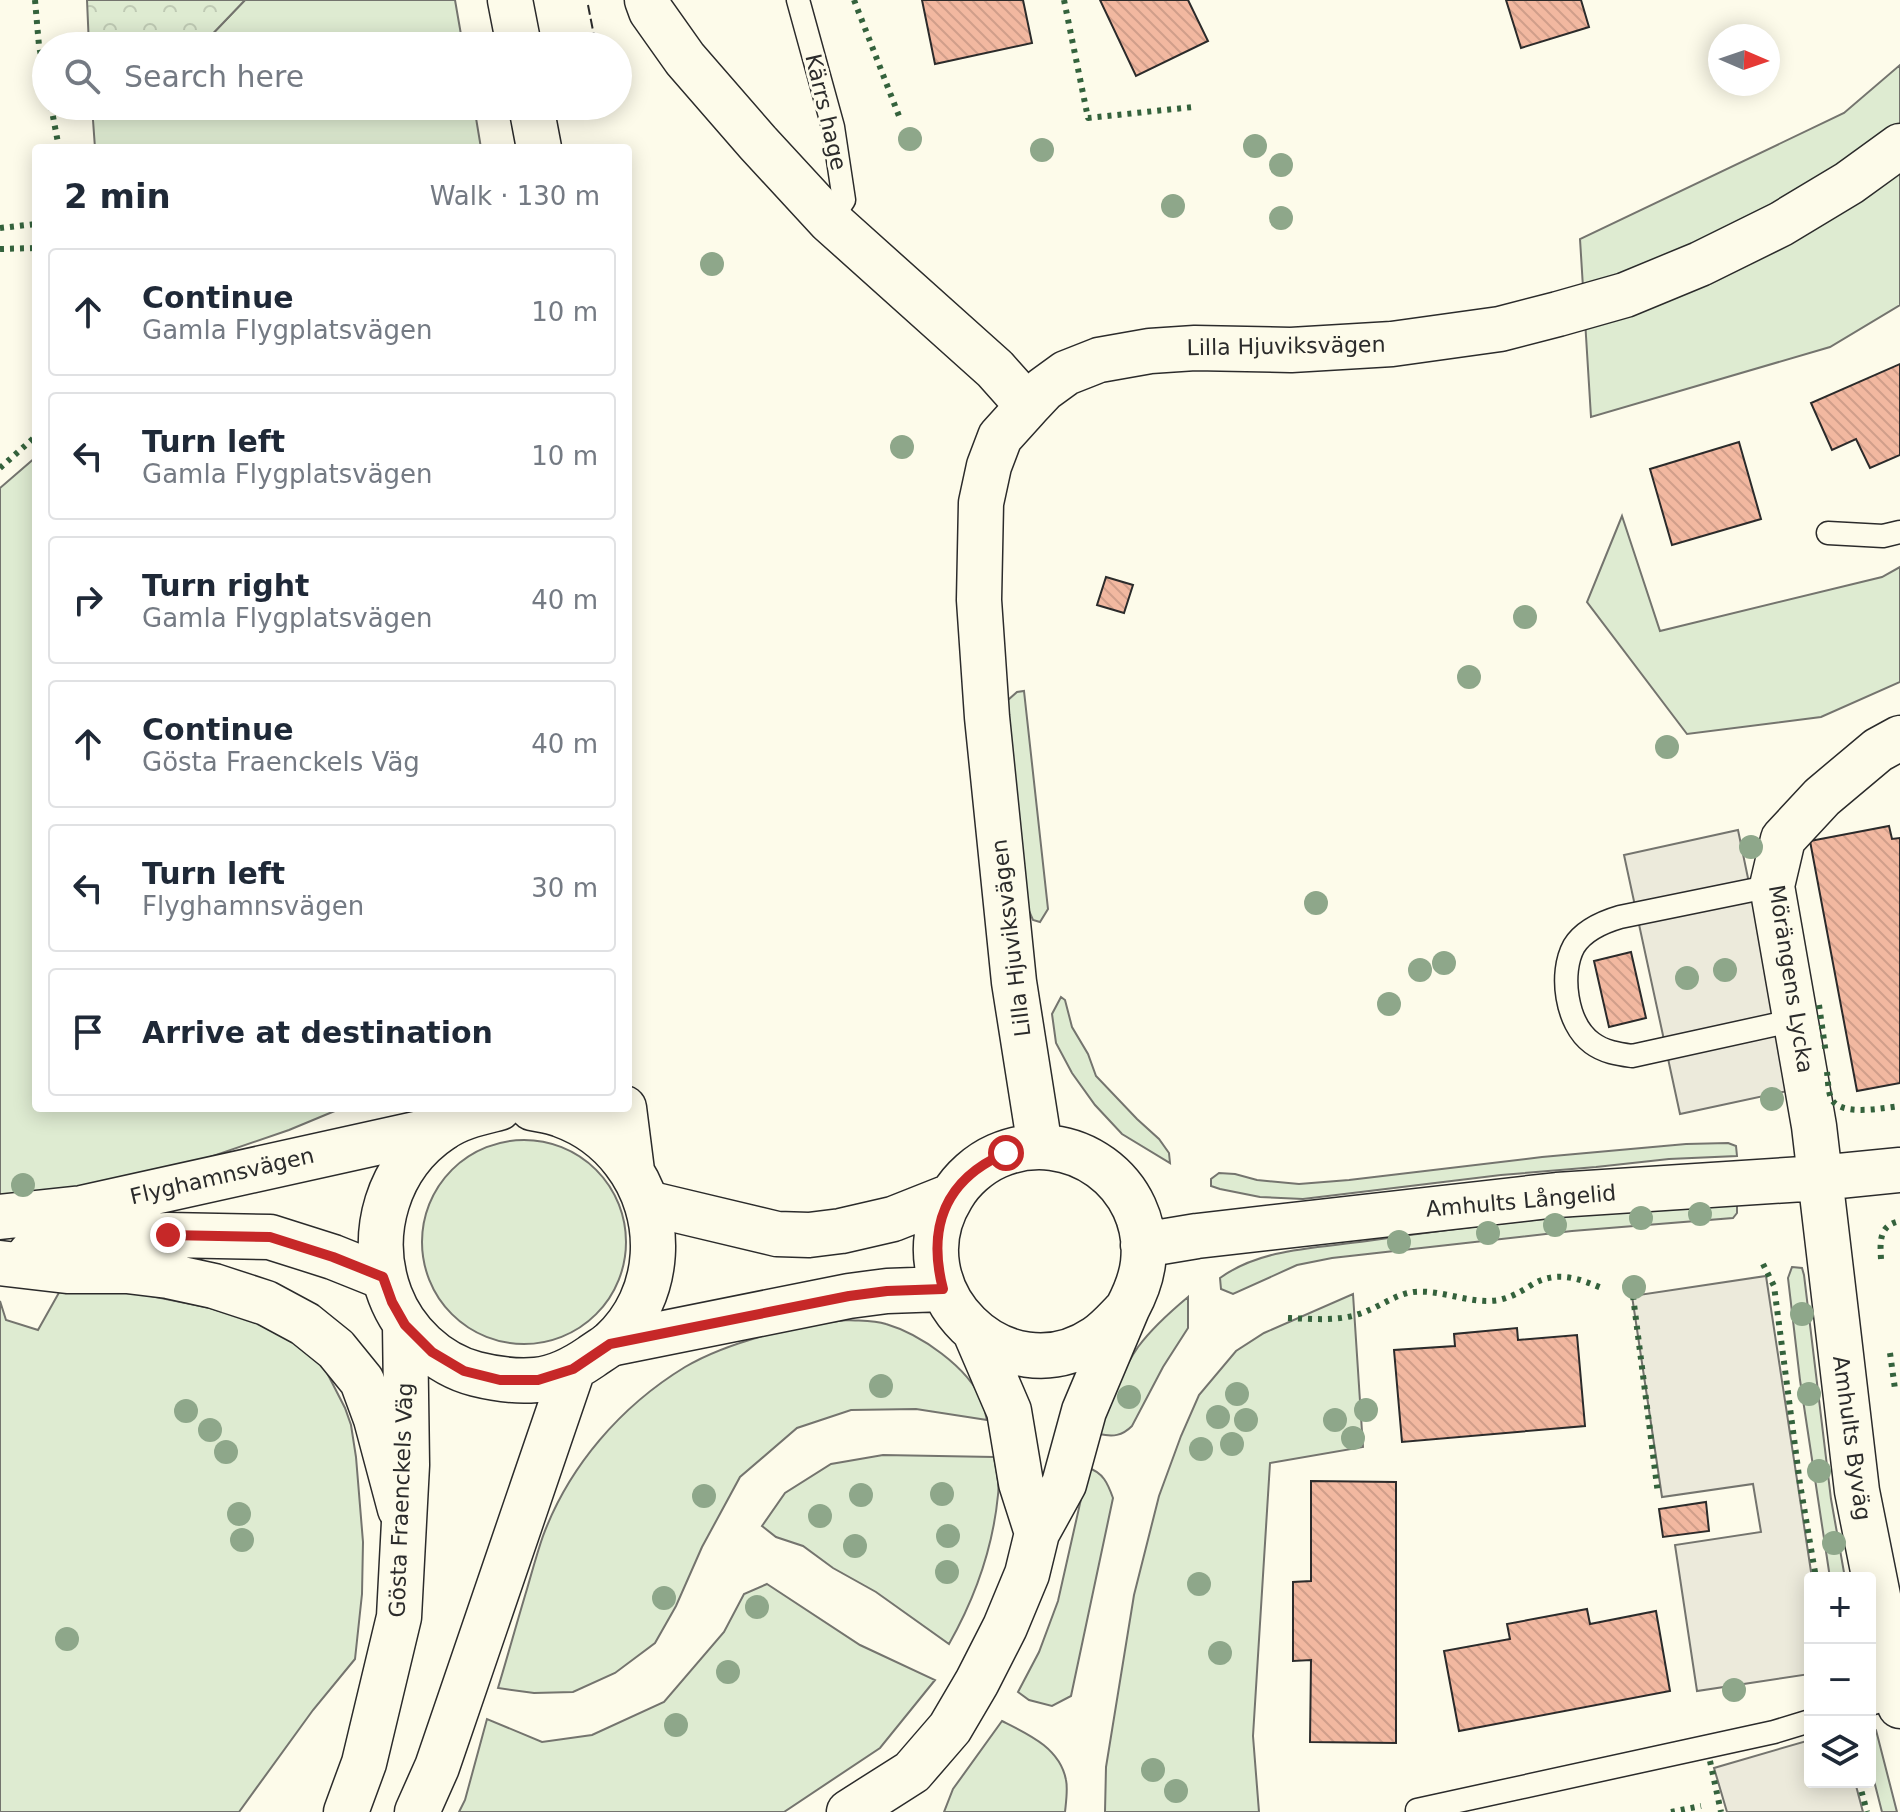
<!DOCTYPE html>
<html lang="en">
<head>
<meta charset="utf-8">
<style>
	:root { --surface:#fff; --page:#f2f2f3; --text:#1f2937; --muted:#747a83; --line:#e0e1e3 }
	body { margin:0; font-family:"DejaVu Sans",sans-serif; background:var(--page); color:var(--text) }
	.controls { position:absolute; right:24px; bottom:24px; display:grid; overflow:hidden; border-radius:8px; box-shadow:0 4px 20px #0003 }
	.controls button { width:72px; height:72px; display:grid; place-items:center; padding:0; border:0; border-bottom:2px solid var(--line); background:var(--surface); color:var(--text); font:40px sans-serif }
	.compass { position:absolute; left:1708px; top:24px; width:72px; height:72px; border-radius:50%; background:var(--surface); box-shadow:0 4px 20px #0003; rotate:92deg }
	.stop { position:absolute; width:24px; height:24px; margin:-18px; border:6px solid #c62828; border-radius:50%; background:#fff }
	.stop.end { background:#c62828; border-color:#fff; box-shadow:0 2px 8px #0008 }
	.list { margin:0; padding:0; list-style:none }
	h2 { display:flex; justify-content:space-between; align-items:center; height:104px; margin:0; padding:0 32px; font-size:34px }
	h2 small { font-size:26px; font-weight:400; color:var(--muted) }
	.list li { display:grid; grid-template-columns:52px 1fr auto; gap:24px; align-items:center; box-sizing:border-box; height:128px; margin:0 16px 16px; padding:0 16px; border:2px solid var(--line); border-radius:8px }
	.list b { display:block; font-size:30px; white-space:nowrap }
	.list p { margin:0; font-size:26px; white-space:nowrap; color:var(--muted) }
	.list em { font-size:26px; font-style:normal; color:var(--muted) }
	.icon { flex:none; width:44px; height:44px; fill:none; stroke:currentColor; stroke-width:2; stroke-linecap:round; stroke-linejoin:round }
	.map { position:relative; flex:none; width:1900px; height:1812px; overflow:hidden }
	.search { position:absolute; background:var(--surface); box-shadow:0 4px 20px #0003; left:32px; top:32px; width:600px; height:88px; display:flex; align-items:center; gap:20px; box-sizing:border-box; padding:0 28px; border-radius:44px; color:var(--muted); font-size:30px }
	.panel { position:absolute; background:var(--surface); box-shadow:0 4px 20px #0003; left:32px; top:144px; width:600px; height:968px; border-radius:8px }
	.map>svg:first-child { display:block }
</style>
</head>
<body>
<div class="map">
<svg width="1900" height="1812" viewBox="0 0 1900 1812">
	<defs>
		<pattern id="forest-crowns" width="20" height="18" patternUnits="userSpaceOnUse" patternTransform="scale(2)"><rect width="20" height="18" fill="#deebd1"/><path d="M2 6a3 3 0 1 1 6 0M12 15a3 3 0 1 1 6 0" fill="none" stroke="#bfcab4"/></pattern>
		<pattern id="building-back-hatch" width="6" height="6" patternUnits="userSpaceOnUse" patternTransform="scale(2)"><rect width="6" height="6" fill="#f2b8a0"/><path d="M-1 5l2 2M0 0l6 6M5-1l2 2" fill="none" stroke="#d09e8a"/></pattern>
	</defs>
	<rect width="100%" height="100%" fill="#fdfbea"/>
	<!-- green -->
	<path fill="#deebd1" stroke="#74746e" stroke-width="2" d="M245,0h210l8,46h-262z
		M1900,65v240l-70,42 -239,70 -11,-178 264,-126z
		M92,106h382l7,42h-386z
		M36,457v651h306l-53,22 -111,38 -178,34v-714z
		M1622,516l38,115 222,-54 18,-10v115l-79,35 -134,17 -100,-132z
		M1024,691l24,218 -8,13 -7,-2 -7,-16 -15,-116 -3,-88 9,-8z
		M1061,997l4,3 7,27 16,27 8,22 41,43 22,20 10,14 1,10 -48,-29 -27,-29 -23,-32 -16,-30 -4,-29z
		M422 1242a102 102 0 1 1 204 0a102 102 0 1 1-204 0Z
		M1728,1143l8,3 1,10 -68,3 -73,8 -95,8 -198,24 -43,-2 -40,-8 -9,-3v-7l8,-6 16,1 22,6 42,4 50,-4 193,-23 144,-13z
		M1737,1204v9l-4,5 -161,13 -240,27 -35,7 -64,29 -12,-5 -1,-11c41,-30 98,-30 147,-37 122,-18 247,-31 370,-37z
		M1792,1267l10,1 2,7 27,224 14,79h-15l-30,-198 -12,-102z
		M61,1289l80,5 69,14 47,14 38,20 28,23 22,43 6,17 5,32 7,85 -1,52 -7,65 -42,51 -74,102h-239v-511l6,19 32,10z
		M1353,1294l10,153 -93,16 -17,273 6,76h-154l1,-45 28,-172 25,-99 22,-60 18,-41 37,-44 28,-18z
		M1188,1297v31l-25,39 -31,59c-10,10 -19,11 -33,8 11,-30 21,-61 39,-87 14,-19 32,-35 50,-50z
		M848,1320c12,1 26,0 38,4 34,10 82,43 96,77 3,6 3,13 5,19l-71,-11 -65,1 -54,18 -57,49 -38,70 -26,59 -21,37 -40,30 -42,19 -39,1 -36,-5c10,-33 19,-66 29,-99 5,-17 10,-36 16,-53 26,-70 78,-130 142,-169 42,-25 114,-43 163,-47z
		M883,1455l111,2c2,12 6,26 4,38 -5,52 -23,103 -49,149l-73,-52 -43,-24 -30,-22 -27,-9 -14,-11 23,-33 46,-29z
		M1088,1468c15,4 20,16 25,30l-42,198 -19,10 -23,-6 -11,-8 21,-40 19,-51z
		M767,1584l93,61 75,35 -55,68 -96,64h-325l6,-12 22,-81 55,23 50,-7 72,-33 60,-70 20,-38z
		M1002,1721c26,13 58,27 64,59 2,9 0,22 -1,32h-121l9,-23z
		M1870,1726l6,4 21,82h-15l-12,-47z"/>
	<!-- forest -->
	<path fill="url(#forest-crowns)" stroke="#74746e" stroke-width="2" d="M87,0h158l-44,46h-112z"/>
	<!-- parking -->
	<path fill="#eceadb" stroke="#74746e" stroke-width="2" d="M1738,830l54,260 -112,24 -56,-259z
		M1766,1276l46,302h-2v96l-113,17 -22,-146 86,-13 -8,-48 -91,13 -30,-201z
		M1810,1740v42h45l8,30h-136l-13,-44z"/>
	<!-- building -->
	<path fill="url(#building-back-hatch)" stroke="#2b2b2b" stroke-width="2" d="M922,0h101l9,43 -97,21z
		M1100,0h88l20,41 -72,35z
		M1506,0h75l8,27 -68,21z
		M1900,364v91l-30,13 -14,-29 -24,11 -21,-47z
		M1739,442l22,77 -89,26 -22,-76z
		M1106,577l27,8 -9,28 -27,-8z
		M1889,826l3,13 8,-1v245l-43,8 -47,-250z
		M1631,952l15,66 -37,9 -15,-66z
		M1517,1328l1,12 59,-5 8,91 -183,16 -8,-92 61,-4 -1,-12z
		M1311,1481l85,1v261l-86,-1 1,-82 -18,1v-79l18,-1z
		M1706,1502l3,29 -46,6 -4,-28z
		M1587,1609l3,15 66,-13 14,80 -211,40 -15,-80 66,-12 -3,-15z"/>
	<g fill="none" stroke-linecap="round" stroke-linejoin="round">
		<defs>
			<path id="service" d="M798,0l35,127 11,73 -14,21
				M1828,533l55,3 17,-4
				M1772,886l-152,31c-17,5 -36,13 -46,29 -15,27 -8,78 18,97 12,9 26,11 40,13l164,-36
				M1870,1704l28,-8
				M1417,1810l357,-78 36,-11"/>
			<path id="minor" d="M647,0l4,11 34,48 73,84 72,78 165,148 33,37 16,-17 22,-16 33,-13 51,-9 45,-3 96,2 101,-6 108,-15 58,-15 67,-19 75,-31 81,-40 68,-41 51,-37
				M1028,406l-28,31 -11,29 -8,37 -2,97 8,117 27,265 26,165
				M1900,738l-22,12 -56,47 -39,42 -11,47 42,240 43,365 43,215
				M647,1203l130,31 32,1 32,-4 52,-12 58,-23
				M1143,1245l54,-9 360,-41 262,-17 81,-8
				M975,1332l34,79 12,72 16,50
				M610,1344l239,-48 38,-5 56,-2
				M849,1812l63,-40 38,-44 27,-46 28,-55 22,-53 10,-41 27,-49 20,-73 43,-102c8,-15 14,-29 16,-46 9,-81 -73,-139 -146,-107 -18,8 -35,23 -45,40 -58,93 53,203 144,142 12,-8 21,-19 31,-29"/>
			<path id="tertiary" d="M0,1217l82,-9 361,-80
				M30,1254l59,-15 79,-4 102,2 63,20 50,20
				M0,1263l67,8h60l41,5 46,10 52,17 39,21 31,25 26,32 14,38 24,90
				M858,1807l3,5"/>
			<path id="primary" d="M510,0l9,46
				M531,106l8,42
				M499,1108c-20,5 -40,9 -57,21 -54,36 -75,105 -52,166 14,37 47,69 86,79 20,5 39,8 60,6 20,-2 39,-12 55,-23 7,-5 14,-9 20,-14 52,-47 55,-128 13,-182 -16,-21 -38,-37 -63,-46 -9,-4 -20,-5 -29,-7
				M624,1108l8,63
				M346,1812l18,-49 35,-146 8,-152 -2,-140
				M417,1812l20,-45 136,-398"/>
		</defs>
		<!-- service casing -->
		<use href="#service" stroke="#2b2b2b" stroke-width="25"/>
		<!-- minor casing -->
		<use href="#minor" stroke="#2b2b2b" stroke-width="47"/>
		<!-- tertiary casing -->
		<use href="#tertiary" stroke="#2b2b2b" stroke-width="47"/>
		<!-- primary casing -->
		<use href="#primary" stroke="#2b2b2b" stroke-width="47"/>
		<!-- service -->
		<use href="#service" stroke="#fdfbea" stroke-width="22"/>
		<!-- minor -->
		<use href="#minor" stroke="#fdfbea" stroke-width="44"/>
		<!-- tertiary -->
		<use href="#tertiary" stroke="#fdfbea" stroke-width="44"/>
		<!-- primary -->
		<use href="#primary" stroke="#fdfbea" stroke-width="44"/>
		<!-- hedge -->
		<path stroke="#34623c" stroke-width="6" stroke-dasharray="4 6" stroke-linecap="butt" d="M35,0l4,46 7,34
			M854,0l45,116
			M1064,0l24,118 105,-11
			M51,106l8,42
			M0,228l36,-4
			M0,249l36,-1
			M0,468l36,-32
			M1819,1005l7,49
			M1827,1072c1,8 1,19 4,26 8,19 52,10 69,8
			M1881,1259c-1,-18 -2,-34 19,-38
			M1763,1264l11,22 26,198 16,94
			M1633,1296l25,198
			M1288,1318c27,1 54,4 79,-7 15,-6 30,-17 46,-19 29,-3 58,13 86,8 13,-3 23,-9 34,-16 25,-14 47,-5 71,5
			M1890,1353l5,36
			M1710,1761l11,51
			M1859,1782l8,30
			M1671,1812l30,-6"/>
		<!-- fence -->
		<path stroke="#2b2b2b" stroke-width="2" stroke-dasharray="10 4" stroke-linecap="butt" d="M588,5l8,41"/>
	</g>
	<!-- trees -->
	<g fill="#8ea78a">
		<circle cx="910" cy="139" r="12"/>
		<circle cx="1255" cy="146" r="12"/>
		<circle cx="1042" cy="150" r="12"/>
		<circle cx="1281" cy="165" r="12"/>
		<circle cx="1173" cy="206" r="12"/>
		<circle cx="1281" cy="218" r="12"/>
		<circle cx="712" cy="264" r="12"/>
		<circle cx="902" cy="447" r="12"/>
		<circle cx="1525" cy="617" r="12"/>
		<circle cx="1469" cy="677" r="12"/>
		<circle cx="1667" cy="747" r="12"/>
		<circle cx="1751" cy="847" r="12"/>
		<circle cx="1316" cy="903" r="12"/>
		<circle cx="1444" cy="963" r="12"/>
		<circle cx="1420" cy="970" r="12"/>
		<circle cx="1725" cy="970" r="12"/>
		<circle cx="1687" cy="978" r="12"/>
		<circle cx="1389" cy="1004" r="12"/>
		<circle cx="1772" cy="1099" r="12"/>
		<circle cx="23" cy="1185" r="12"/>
		<circle cx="1700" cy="1214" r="12"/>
		<circle cx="1641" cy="1218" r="12"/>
		<circle cx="1555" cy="1225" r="12"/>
		<circle cx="1488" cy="1233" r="12"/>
		<circle cx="1399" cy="1242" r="12"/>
		<circle cx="1634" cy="1287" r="12"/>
		<circle cx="1802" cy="1314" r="12"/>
		<circle cx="881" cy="1386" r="12"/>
		<circle cx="1237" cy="1394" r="12"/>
		<circle cx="1809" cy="1394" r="12"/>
		<circle cx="1129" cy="1397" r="12"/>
		<circle cx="1366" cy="1410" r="12"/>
		<circle cx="186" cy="1411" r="12"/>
		<circle cx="1218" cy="1417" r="12"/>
		<circle cx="1246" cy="1420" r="12"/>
		<circle cx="1335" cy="1420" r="12"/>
		<circle cx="210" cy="1430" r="12"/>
		<circle cx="1353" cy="1438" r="12"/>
		<circle cx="1232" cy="1444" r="12"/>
		<circle cx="1201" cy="1449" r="12"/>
		<circle cx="226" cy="1452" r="12"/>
		<circle cx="1819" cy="1471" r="12"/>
		<circle cx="942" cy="1494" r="12"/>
		<circle cx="861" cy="1495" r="12"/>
		<circle cx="704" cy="1496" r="12"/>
		<circle cx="239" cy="1514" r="12"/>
		<circle cx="820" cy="1516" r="12"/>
		<circle cx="948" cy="1536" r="12"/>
		<circle cx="242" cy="1540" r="12"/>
		<circle cx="1834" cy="1543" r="12"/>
		<circle cx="855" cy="1546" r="12"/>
		<circle cx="947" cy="1572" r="12"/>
		<circle cx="1199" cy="1584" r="12"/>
		<circle cx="664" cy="1598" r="12"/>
		<circle cx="757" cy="1607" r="12"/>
		<circle cx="67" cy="1639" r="12"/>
		<circle cx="1220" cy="1653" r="12"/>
		<circle cx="728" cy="1672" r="12"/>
		<circle cx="1734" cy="1690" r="12"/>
		<circle cx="676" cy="1725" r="12"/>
		<circle cx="1153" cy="1770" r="12"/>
		<circle cx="1176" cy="1791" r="12"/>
	</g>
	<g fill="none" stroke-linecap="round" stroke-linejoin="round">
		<!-- route -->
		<path stroke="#c62828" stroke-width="10" d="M168,1235l102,2 63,20 50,20 9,25 13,23 27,27 32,19 36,9h38l35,-11 37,-25 239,-48 38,-5 56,-2c-16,-62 2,-110 63,-136"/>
	</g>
	<g text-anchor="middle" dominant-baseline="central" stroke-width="6" stroke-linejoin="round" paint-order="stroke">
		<!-- street labels -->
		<g font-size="22" fill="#2b2b2b" stroke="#fdfbea">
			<text transform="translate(826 112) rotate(77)">Kärrs hage</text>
			<text transform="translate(1286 346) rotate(-1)">Lilla Hjuviksvägen</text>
			<text transform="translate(1011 938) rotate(-97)">Lilla Hjuviksvägen</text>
			<text transform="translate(1791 979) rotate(81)">Mörängens Lycka</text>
			<text transform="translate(222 1176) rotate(-13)">Flyghamnsvägen</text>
			<text transform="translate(1521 1201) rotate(-5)">Amhults Långelid</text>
			<text transform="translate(1852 1438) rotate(82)">Amhults Byväg</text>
			<text transform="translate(401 1500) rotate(-88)">Gösta Fraenckels Väg</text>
		</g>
	</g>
</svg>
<div class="controls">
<button>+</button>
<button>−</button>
<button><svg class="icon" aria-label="layers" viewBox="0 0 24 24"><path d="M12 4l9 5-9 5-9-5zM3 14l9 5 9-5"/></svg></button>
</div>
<svg class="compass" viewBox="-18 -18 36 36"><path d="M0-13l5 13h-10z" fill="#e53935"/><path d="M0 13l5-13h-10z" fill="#747a83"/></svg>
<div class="stop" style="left:1006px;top:1153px"></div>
<div class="stop end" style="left:168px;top:1235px"></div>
<div class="search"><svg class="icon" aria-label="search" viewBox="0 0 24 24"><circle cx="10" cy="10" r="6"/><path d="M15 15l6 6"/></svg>Search here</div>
<section class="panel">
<h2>2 min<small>Walk · 130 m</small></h2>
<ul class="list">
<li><svg class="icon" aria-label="ahead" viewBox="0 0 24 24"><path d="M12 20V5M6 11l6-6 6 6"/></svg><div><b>Continue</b><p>Gamla Flygplatsvägen</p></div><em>10 m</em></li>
<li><svg class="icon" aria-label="left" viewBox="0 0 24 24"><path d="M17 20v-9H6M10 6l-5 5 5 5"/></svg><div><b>Turn left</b><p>Gamla Flygplatsvägen</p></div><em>10 m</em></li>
<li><svg class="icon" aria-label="right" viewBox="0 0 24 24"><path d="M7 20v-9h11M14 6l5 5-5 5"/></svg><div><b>Turn right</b><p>Gamla Flygplatsvägen</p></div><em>40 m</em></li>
<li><svg class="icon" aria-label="ahead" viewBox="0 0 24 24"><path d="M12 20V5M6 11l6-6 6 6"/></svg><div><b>Continue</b><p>Gösta Fraenckels Väg</p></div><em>40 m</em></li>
<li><svg class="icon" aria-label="left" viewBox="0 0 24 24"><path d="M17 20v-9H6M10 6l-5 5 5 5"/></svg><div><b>Turn left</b><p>Flyghamnsvägen</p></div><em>30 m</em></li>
<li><svg class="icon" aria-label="arrive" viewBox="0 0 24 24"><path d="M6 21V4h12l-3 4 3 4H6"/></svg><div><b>Arrive at destination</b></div></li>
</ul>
</section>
</div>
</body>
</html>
